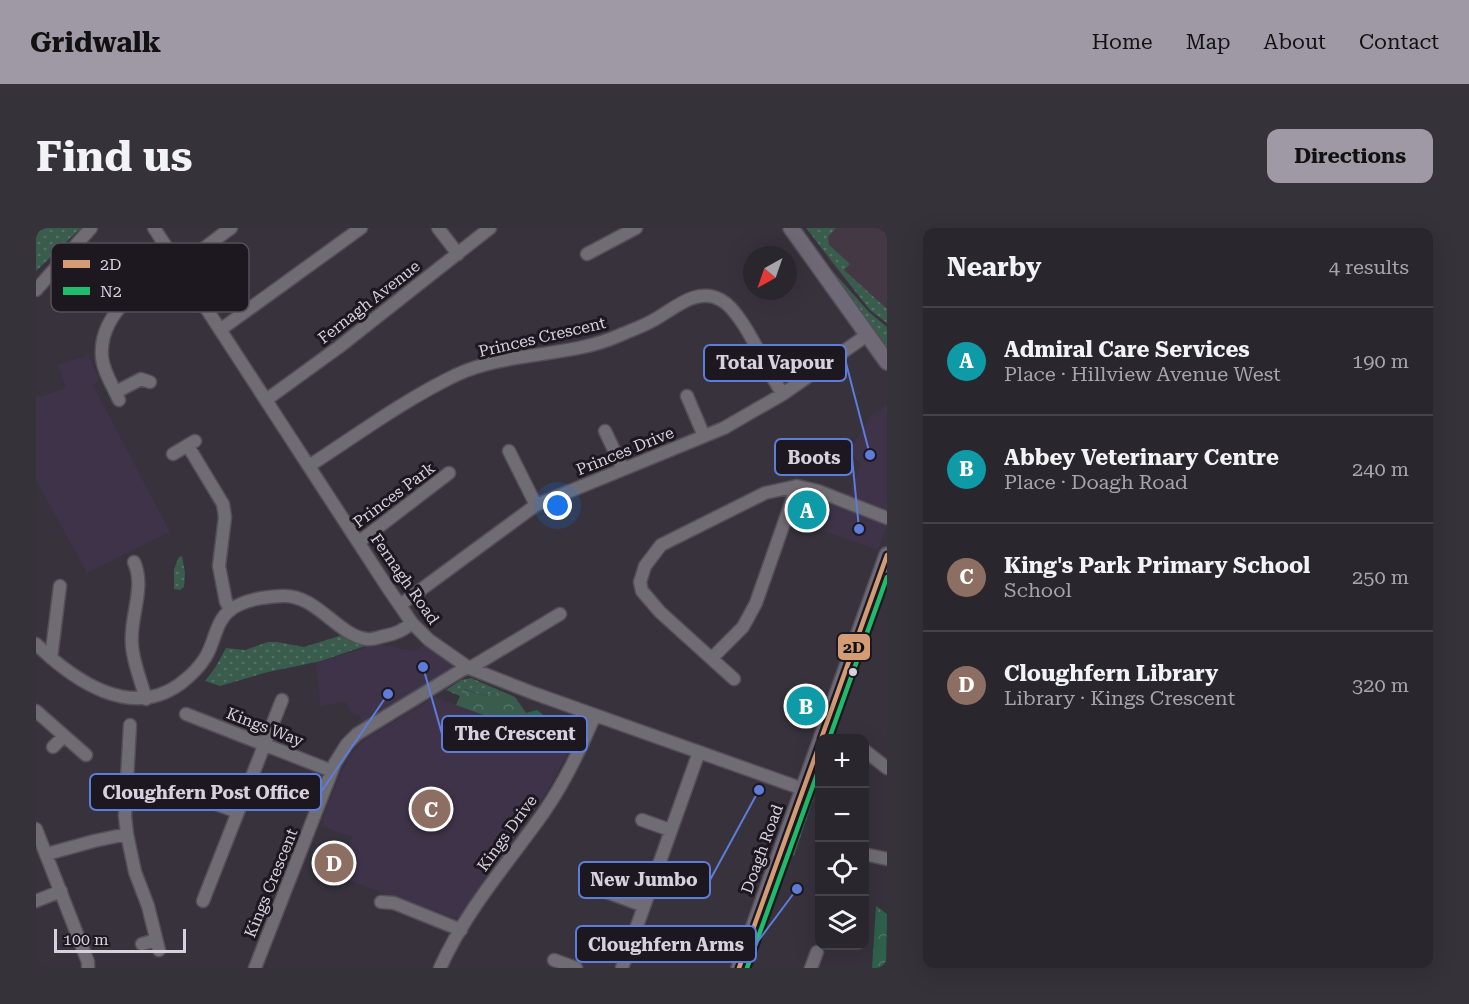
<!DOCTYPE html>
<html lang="en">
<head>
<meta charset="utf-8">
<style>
	:root { --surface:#29262d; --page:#353239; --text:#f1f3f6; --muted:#a5a5aa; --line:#454349; --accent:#9e99a4 }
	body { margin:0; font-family:"Roboto Serif",serif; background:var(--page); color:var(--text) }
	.controls { position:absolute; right:18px; bottom:18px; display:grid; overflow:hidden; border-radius:12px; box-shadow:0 6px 24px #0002 }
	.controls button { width:54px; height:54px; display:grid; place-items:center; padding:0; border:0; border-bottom:2px solid var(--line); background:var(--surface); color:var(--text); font:30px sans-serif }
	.compass { position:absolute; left:707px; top:18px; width:54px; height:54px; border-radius:50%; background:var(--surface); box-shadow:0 6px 24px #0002; rotate:220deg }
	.scale { position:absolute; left:18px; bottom:15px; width:132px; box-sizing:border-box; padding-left:6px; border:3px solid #d6d1dc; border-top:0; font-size:16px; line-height:21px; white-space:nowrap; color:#d6d1dc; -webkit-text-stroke:4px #1d1820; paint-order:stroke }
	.you { position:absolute; left:522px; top:278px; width:21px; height:21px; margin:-15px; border:4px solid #fff; border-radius:50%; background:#1a73e8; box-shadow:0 0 0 9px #1a73e833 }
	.badge { display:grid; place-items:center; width:39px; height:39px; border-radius:50%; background:var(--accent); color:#fff; font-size:20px; font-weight:700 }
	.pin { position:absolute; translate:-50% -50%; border:3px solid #fff; box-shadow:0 2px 6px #0006 }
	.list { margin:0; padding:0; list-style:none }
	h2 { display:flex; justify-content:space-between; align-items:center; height:78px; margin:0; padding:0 24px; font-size:26px }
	h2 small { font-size:20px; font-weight:400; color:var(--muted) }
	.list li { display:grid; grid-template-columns:39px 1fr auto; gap:18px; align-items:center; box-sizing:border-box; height:108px; padding:0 24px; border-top:2px solid var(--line) }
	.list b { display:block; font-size:22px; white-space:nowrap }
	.list p { margin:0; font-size:20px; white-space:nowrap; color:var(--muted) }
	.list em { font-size:20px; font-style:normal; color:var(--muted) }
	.icon { flex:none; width:33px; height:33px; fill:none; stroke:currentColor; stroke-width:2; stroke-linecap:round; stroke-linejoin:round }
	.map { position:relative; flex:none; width:851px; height:740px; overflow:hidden; border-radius:12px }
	header { display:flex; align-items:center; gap:36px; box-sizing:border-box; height:84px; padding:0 30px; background:var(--accent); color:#111 }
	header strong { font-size:28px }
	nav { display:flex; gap:33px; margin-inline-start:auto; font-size:21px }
	.intro { display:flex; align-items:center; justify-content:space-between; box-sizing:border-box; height:144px; padding:0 36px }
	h1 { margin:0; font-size:42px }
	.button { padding:15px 27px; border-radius:12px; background:var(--accent); color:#111; font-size:21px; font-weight:700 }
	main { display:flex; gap:36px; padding:0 36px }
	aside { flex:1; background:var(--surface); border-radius:12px; box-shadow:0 6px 24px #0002 }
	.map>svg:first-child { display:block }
</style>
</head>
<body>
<header>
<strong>Gridwalk</strong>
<nav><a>Home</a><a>Map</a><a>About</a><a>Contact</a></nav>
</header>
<div class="intro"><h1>Find us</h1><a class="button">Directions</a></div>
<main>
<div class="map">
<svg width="851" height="740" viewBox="0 0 851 740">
	<defs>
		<pattern id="grass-dots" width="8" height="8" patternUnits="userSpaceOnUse" patternTransform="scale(1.5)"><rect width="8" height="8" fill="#3a5c4c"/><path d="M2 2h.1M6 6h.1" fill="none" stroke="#567265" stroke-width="1.8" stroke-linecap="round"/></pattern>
		<pattern id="forest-crowns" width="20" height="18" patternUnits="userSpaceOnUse" patternTransform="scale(1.5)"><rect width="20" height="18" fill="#2f614b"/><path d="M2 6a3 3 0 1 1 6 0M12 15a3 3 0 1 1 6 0" fill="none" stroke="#4c7764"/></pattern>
		<pattern id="park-crowns" width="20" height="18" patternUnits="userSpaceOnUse" patternTransform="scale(1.5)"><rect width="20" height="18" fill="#3a5c4c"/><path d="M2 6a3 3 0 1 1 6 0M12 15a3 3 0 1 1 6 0" fill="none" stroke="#567265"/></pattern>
	</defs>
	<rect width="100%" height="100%" fill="#37323c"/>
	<!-- built -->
	<path fill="#3f3349" d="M52,127l12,25 -7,5 77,147 -83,41 -51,-93v-86l3,3 27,-9 -8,-23z
		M851,177v122l-9,23 -98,-34 13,-36 55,17 13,-34 -13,-10 23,-38z
		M390,415l38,26 -98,59 -8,-14 -7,-2 -6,-10 -25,4 -4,-43 62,-19 37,7z
		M399,469l136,51 -28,50 -39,59 -29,35 -14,28 -123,-43 14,-40 -30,-11 2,-5 -2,-1 18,-45 11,-20 13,-15z"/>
	<!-- medical -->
	<path fill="#443845" d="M771,0h80v95l-17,-13 -39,-48z"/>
	<!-- grass -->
	<path fill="url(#grass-dots)" d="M0,0h45l-45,43z
		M770,0h30l-8,9 1,8 21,19 -6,6 43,39v14l-17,-13z
		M785,30l48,54 18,15v22z
		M146,328l3,17 -1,14 -4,3 -6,-1v-20l5,-12z
		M313,405l11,5 5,8 -44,15 -53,11 -48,14 -15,-5 10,-13 11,-20 19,2 23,-8h9l27,5z
		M435,450l30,13 -16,5 -21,-7 -4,7 -14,-6 15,-10z
		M783,536v18l-25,74 -6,-6z"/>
	<!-- forest -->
	<path fill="url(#forest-crowns)" d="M501,482l38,31 -4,7 -52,-20 7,-15z
		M840,678l11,8 -1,54h-14z"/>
	<!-- park -->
	<path fill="url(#park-crowns)" d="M427,461l22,7 16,-5 14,6 11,16 -7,15 -63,-23z"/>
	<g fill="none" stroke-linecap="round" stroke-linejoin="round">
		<defs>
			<path id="minor" d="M118,0l232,357 26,38 17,17 40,28 64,25 270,96
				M402,0l20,26
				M551,26l49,-26
				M0,62l55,-62
				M184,102l141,-102
				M80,164l25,-13 9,3
				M651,168l17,40
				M83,172c-6,-14 -16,-29 -17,-43 -4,-45 45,-77 79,-94 18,-9 34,-24 50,-35
				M230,172l73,-53 151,-119
				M569,203l18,38
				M152,218l35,58 2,13 -6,49 7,36 5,8
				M473,223l27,54
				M137,226l22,-13
				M273,238c48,-31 95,-66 147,-91 51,-24 111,-17 162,-39 11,-5 23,-9 34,-15 21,-11 44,-35 69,-21 23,12 46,73 62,94
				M323,314l90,-69
				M98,334c12,26 -5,56 -2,83 1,17 9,36 14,54
				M364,377l136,-100 188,-77 59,-34 84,-59
				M0,416c37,36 94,76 144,40 9,-7 19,-16 25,-26 10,-15 10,-36 25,-48 15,-11 35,-13 52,-14 34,-2 54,38 84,43 6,1 13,-2 18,-3 12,-2 19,-6 28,-13
				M15,430l9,-72
				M676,430l31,-31 13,-24 41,-117
				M698,451l-74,-67 -18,-21 -2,-9 5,-16 16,-21 104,-52 32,-7 21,5 69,27
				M0,483l50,44
				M150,486l146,57
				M94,497l-5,91 2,18 8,38 13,34 11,44
				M17,519l11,-11
				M828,522l23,18
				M139,561l63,23
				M606,592l28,10
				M0,601l52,133v6
				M11,626l47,-13 33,-7
				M828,626l23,5
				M552,657l56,21
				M0,673l25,-10
				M167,673l79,-201
				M345,674l13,1 67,27
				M106,716l14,-4
				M518,732l22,8
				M219,740l80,-205 12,-19 10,-10 105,-64 13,-5 85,-51
				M404,740c26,-58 68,-105 104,-156 21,-30 37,-64 51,-97
				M586,740l77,-216
				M775,740l6,-16"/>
			<path id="major" d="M755,0l96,134
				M785,511l66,-184
				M703,740l81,-226"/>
		</defs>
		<!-- minor casing -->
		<use href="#minor" stroke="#534e57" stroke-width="15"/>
		<!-- major casing -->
		<use href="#major" stroke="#534e57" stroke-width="18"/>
		<!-- minor -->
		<use href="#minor" stroke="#6f6c73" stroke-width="12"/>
		<!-- major -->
		<use href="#major" stroke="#6f6977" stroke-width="15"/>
		<defs>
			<path id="bus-1" d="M785,511l66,-184
				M703,740l81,-225"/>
			<path id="bus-2" d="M793,511l58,-162
				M711,740l73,-202"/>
		</defs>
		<!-- bus-1 casing -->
		<use href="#bus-1" stroke="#1d1820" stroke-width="9"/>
		<!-- bus-2 casing -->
		<use href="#bus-2" stroke="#1d1820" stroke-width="9"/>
		<!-- bus-1 -->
		<use href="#bus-1" stroke="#d39c74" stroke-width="4.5"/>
		<!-- bus-2 -->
		<use href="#bus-2" stroke="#20bc6c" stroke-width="4.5"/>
	</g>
	<!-- markers -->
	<circle fill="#d6d1dc" stroke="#1d1820" stroke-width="2" cx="817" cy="444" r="5"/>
	<g text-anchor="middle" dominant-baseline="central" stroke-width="6" stroke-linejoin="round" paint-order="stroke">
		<!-- street labels -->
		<g font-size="16" fill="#d6d1dc" stroke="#1d1820">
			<text transform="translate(333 74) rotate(-38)">Fernagh Avenue</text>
			<text transform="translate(506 109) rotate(-13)">Princes Crescent</text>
			<text transform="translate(589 223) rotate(-22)">Princes Drive</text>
			<text transform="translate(358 267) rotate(-37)">Princes Park</text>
			<text transform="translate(369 351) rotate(55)">Fernagh Road</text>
			<text transform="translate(229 499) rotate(21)">Kings Way</text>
			<text transform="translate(471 605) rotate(-54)">Kings Drive</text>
			<text transform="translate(726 621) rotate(-70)">Doagh Road</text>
			<text transform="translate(235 655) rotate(-68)">Kings Crescent</text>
		</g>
	</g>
	<!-- legend -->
	<rect x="15" y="15" width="198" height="69" rx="9" fill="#1d1820" stroke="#545058" stroke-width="1.5"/>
	<rect x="27" y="32" width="27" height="8" fill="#d39c74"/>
	<rect x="27" y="59" width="27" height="8" fill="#20bc6c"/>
	<g font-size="16" fill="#d6d1dc">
		<text x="64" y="42">2D</text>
		<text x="64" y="69">N2</text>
	</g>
	<!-- callouts -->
	<path fill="none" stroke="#5e7cd9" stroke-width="2" d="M834 227L810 135M823 301L816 229M387 439L406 506M352 466L285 564M723 562L674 652M761 661L720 716"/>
	<g fill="#5e7cd9" stroke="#1d1820" stroke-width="2">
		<circle cx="834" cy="227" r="6"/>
		<circle cx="823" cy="301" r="6"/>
		<circle cx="387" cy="439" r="6"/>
		<circle cx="352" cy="466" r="6"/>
		<circle cx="723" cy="562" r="6"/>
		<circle cx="761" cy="661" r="6"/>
	</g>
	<g fill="#1d1820" stroke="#5e7cd9" stroke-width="2">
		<rect x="668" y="117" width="142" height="36" rx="6"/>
		<rect x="739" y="211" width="77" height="36" rx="6"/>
		<rect x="406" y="488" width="145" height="36" rx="6"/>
		<rect x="54" y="546" width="231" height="36" rx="6"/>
		<rect x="543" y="634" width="131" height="36" rx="6"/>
		<rect x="540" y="698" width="180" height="36" rx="6"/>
	</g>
	<g font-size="18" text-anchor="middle" font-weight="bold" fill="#d6d1dc">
		<text x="739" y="141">Total Vapour</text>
		<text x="778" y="236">Boots</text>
		<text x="479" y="512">The Crescent</text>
		<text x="170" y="571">Cloughfern Post Office</text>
		<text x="608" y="658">New Jumbo</text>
		<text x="630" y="723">Cloughfern Arms</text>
	</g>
	<rect stroke="#1d1820" stroke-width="2" x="801" y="405" width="34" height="28" rx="6" fill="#d39c74"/>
	<g font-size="16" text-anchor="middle" font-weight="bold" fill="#111">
		<text x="818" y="425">2D</text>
	</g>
</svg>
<div class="controls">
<button>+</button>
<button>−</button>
<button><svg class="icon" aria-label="locate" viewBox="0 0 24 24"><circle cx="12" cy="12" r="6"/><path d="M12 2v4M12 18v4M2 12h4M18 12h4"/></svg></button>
<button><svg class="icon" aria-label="layers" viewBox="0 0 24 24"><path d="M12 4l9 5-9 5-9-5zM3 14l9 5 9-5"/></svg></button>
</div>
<svg class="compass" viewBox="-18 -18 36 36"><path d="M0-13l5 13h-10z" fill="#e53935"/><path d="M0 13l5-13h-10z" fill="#a5a5aa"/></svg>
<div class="scale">100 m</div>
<div class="you"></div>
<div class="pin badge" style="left:771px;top:282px;background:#0f9aa8">A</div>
<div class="pin badge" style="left:770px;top:478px;background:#0f9aa8">B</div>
<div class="pin badge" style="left:395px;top:581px;background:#8d6e63">C</div>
<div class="pin badge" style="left:298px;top:635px;background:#8d6e63">D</div>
</div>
<aside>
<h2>Nearby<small>4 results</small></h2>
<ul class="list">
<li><span class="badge" style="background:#0f9aa8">A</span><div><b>Admiral Care Services</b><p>Place · Hillview Avenue West</p></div><em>190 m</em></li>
<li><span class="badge" style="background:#0f9aa8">B</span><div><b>Abbey Veterinary Centre</b><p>Place · Doagh Road</p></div><em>240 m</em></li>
<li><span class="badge" style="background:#8d6e63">C</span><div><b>King's Park Primary School</b><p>School</p></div><em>250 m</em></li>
<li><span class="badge" style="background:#8d6e63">D</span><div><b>Cloughfern Library</b><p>Library · Kings Crescent</p></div><em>320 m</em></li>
</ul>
</aside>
</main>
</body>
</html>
